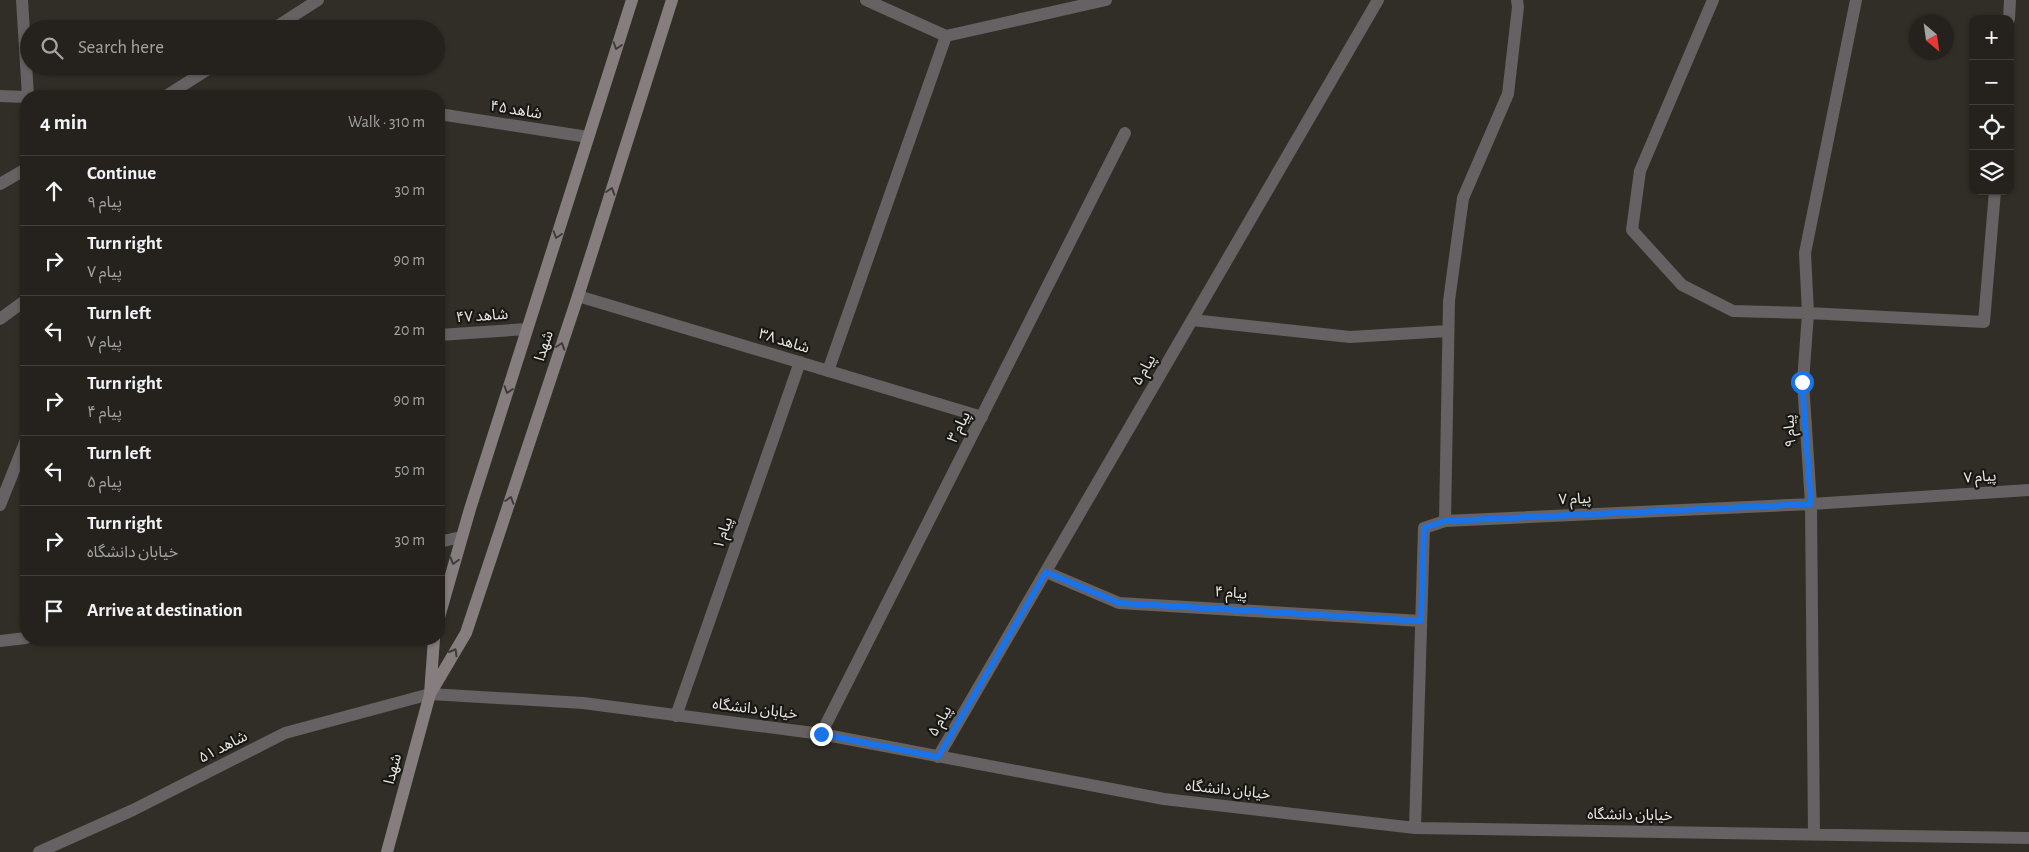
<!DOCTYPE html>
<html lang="en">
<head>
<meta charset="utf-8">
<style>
	:root { --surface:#25221d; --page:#312f2a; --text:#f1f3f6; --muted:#a3a4a4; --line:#423f3b }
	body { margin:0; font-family:"Alegreya Sans","Noto Sans Arabic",sans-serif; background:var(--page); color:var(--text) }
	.controls { position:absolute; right:15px; top:15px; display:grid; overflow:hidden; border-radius:10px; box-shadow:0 1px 4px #0004 }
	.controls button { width:45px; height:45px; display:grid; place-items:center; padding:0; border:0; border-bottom:1px solid var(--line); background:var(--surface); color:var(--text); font:25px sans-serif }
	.compass { position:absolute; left:1909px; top:15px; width:45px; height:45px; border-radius:50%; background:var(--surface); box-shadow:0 1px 4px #0004; rotate:151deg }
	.stop { position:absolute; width:15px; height:15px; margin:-11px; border:4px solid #1a73e8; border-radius:50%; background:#fff }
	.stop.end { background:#1a73e8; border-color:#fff; box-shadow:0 1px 5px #0008 }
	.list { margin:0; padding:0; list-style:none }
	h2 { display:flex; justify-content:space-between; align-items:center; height:65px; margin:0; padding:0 20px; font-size:21px }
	h2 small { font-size:16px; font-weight:400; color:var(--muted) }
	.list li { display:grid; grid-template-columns:32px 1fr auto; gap:15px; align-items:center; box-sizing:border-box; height:70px; padding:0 20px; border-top:1px solid var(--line) }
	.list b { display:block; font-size:19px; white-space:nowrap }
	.list p { margin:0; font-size:16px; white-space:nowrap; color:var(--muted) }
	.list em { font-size:16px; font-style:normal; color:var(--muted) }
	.icon { flex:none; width:28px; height:28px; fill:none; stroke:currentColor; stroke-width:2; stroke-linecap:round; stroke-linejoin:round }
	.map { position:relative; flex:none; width:2029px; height:852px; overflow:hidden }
	.search { position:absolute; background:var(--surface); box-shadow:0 1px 4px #0004; left:20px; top:20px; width:425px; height:55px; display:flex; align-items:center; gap:12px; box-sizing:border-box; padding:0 18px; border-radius:28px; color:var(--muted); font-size:19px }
	.panel { position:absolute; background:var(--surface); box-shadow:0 1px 4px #0004; left:20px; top:90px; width:425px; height:555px; border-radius:20px }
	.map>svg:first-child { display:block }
</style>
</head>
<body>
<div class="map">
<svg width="2029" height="852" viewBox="0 0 2029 852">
	<rect width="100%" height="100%" fill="#312e27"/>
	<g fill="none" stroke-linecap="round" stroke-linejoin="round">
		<!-- street -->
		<path stroke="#666162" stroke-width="12" d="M22,0l6,96
			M866,0l80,36 160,-36
			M1713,0l-73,171 -8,59 50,55 51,26 75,2 176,9 11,-131
			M2009,19l1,-19
			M273,29l45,-29
			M0,96l26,1
			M166,96l47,-30
			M439,114l149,23
			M0,184l26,-15
			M578,296l404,121
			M0,319l26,-19
			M1192,320l158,17 98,-6
			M439,335l88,-6
			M828,371l118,-335
			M0,505l26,-65
			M1445,521l4,-220 14,-103 45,-104 10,-87 -1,-7
			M439,542l22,-5
			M1046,572l73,31 302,18
			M0,641l26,-3
			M676,716l124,-354
			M821,734l304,-601
			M938,757l440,-757
			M1415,828l9,-300 21,-7 366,-17 218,-14
			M1814,835l-3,-331 -8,-122 5,-69 -3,-60 51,-253
			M39,852l94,-42 152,-77 145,-39 153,9 238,31 343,65 251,29 614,10"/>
		<!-- secondary -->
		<path stroke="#857d7e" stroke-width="12" d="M439,617l31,-108 162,-509
			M430,694l36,-61 112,-337 94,-296
			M387,852l43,-158 4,-55"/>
	</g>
	<!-- one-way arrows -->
	<defs><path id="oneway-chevron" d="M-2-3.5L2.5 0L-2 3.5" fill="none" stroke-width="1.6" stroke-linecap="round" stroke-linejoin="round" transform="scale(1.25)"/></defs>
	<g stroke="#3e3b38">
		<use href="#oneway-chevron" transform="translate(617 46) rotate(108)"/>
		<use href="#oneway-chevron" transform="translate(611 191) rotate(-72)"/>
		<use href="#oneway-chevron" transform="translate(557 235) rotate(108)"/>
		<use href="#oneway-chevron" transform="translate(561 346) rotate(-72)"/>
		<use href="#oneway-chevron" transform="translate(508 390) rotate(108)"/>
		<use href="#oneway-chevron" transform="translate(510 500) rotate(-72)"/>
		<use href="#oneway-chevron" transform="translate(454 561) rotate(106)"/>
		<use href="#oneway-chevron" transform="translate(454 652) rotate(-60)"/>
	</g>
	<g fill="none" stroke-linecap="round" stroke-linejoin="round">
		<!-- route -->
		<path stroke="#1a73e8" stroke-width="6" d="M821,734l117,23 108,-185 73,31 302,18 3,-93 21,-7 366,-17 -9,-122"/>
	</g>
	<g text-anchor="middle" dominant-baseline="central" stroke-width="4.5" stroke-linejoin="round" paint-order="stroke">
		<!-- street labels -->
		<g font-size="15" fill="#eae9e4" stroke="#181713">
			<text transform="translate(516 110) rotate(9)">شاهد ۴۵</text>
			<text transform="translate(482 316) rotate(-4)">شاهد ۴۷</text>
			<text transform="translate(784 341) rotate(17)">شاهد ۳۸</text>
			<text transform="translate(544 346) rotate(-72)">شهدا</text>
			<text transform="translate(1144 370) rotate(-60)">پیام ۵</text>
			<text transform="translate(959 427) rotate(-63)">پیام ۳</text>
			<text transform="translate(1790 431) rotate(-94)">پیام ۹</text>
			<text transform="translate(1980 477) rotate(-4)">پیام ۷</text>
			<text transform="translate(1575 499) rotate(-3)">پیام ۷</text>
			<text transform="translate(723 533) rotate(-71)">پیام ۱</text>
			<text transform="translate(1231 593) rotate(4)">پیام ۴</text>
			<text transform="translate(755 709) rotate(7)">خیابان دانشگاه</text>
			<text transform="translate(940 721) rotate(-60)">پیام ۵</text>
			<text transform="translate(223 747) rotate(-27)">شاهد ۵۱</text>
			<text transform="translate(393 769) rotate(-75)">شهدا</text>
			<text transform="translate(1228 790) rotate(6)">خیابان دانشگاه</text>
			<text transform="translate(1630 815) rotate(1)">خیابان دانشگاه</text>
		</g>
	</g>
</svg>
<div class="controls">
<button>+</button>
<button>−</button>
<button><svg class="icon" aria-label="locate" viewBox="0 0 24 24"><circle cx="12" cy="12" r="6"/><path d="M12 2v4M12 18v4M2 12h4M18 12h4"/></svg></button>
<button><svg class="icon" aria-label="layers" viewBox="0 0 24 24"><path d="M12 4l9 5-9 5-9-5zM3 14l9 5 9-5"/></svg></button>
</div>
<svg class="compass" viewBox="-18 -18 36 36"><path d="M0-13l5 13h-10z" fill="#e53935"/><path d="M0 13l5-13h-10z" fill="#a3a4a4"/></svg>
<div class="stop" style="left:1802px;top:382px"></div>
<div class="stop end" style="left:821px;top:734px"></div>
<div class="search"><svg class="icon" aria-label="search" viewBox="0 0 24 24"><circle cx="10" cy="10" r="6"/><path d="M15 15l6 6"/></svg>Search here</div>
<section class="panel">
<h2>4 min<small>Walk · 310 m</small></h2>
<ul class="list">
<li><svg class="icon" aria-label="ahead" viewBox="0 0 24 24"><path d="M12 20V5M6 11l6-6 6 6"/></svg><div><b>Continue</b><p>پیام ۹</p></div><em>30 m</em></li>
<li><svg class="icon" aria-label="right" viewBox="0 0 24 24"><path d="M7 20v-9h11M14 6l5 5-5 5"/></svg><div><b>Turn right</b><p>پیام ۷</p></div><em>90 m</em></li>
<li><svg class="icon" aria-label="left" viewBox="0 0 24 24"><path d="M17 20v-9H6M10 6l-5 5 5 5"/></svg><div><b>Turn left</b><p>پیام ۷</p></div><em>20 m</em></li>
<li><svg class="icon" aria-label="right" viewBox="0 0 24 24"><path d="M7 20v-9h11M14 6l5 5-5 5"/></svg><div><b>Turn right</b><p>پیام ۴</p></div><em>90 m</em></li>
<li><svg class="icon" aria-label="left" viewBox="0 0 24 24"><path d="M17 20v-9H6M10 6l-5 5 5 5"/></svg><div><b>Turn left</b><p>پیام ۵</p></div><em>50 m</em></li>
<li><svg class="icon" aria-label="right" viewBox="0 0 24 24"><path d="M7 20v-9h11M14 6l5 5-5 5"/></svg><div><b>Turn right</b><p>خیابان دانشگاه</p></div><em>30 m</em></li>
<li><svg class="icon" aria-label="arrive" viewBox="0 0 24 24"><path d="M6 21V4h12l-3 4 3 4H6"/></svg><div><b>Arrive at destination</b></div></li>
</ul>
</section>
</div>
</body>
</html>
